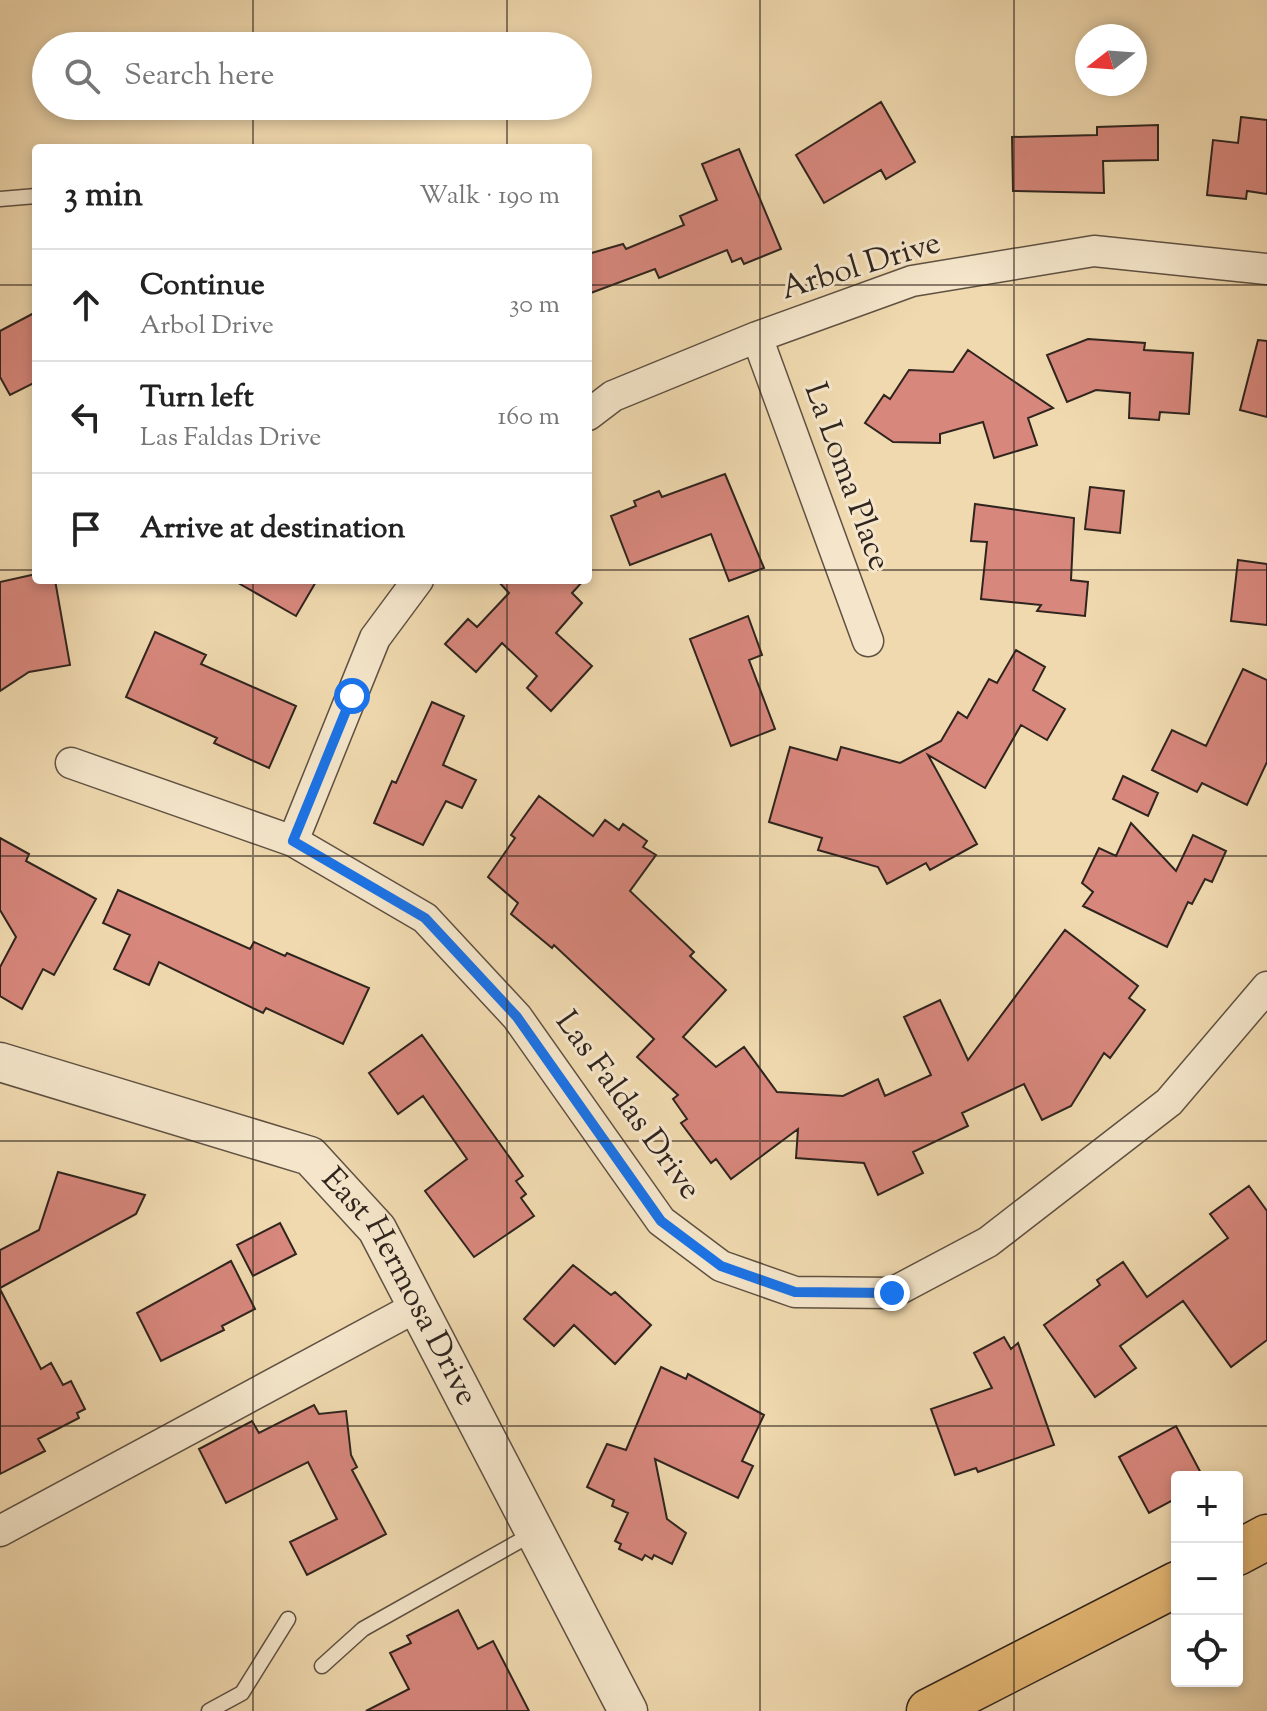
<!DOCTYPE html>
<html lang="en">
<head>
<meta charset="utf-8">
<style>
	:root { --surface:#fff; --page:#f6f6f6; --text:#222; --muted:#767676; --line:#e0e0e0 }
	body { margin:0; font-family:"Sorts Mill Goudy",serif; background:var(--page); color:var(--text) }
	.controls { position:absolute; right:24px; bottom:24px; display:grid; overflow:hidden; border-radius:8px; box-shadow:0 4px 12px #0003 }
	.controls button { width:72px; height:72px; display:grid; place-items:center; padding:0; border:0; border-bottom:2px solid var(--line); background:var(--surface); color:var(--text); font:40px sans-serif }
	.compass { position:absolute; left:1075px; top:24px; width:72px; height:72px; border-radius:50%; background:var(--surface); box-shadow:0 4px 12px #0003; rotate:253deg }
	.stop { position:absolute; width:24px; height:24px; margin:-18px; border:6px solid #1a73e8; border-radius:50%; background:#fff }
	.stop.end { background:#1a73e8; border-color:#fff; box-shadow:0 2px 8px #0008 }
	.list { margin:0; padding:0; list-style:none }
	h2 { display:flex; justify-content:space-between; align-items:center; height:104px; margin:0; padding:0 32px; font-size:34px }
	h2 small { font-size:26px; font-weight:400; color:var(--muted) }
	.list li { display:grid; grid-template-columns:52px 1fr auto; gap:24px; align-items:center; box-sizing:border-box; height:112px; padding:0 32px; border-top:2px solid var(--line) }
	.list b { display:block; font-size:30px; white-space:nowrap }
	.list p { margin:0; font-size:26px; white-space:nowrap; color:var(--muted) }
	.list em { font-size:26px; font-style:normal; color:var(--muted) }
	.icon { flex:none; width:44px; height:44px; fill:none; stroke:currentColor; stroke-width:2; stroke-linecap:round; stroke-linejoin:round }
	.map { position:relative; flex:none; width:1267px; height:1711px; overflow:hidden }
	.search { position:absolute; background:var(--surface); box-shadow:0 4px 12px #0003; left:32px; top:32px; width:560px; height:88px; display:flex; align-items:center; gap:20px; box-sizing:border-box; padding:0 28px; border-radius:44px; color:var(--muted); font-size:30px }
	.panel { position:absolute; background:var(--surface); box-shadow:0 4px 12px #0003; left:32px; top:144px; width:560px; height:440px; border-radius:8px }
	.map>svg:first-child { display:block }
</style>
</head>
<body>
<div class="map">
<svg width="1267" height="1711" viewBox="0 0 1267 1711">
	<rect width="100%" height="100%" fill="#f0d9af"/>
	<filter id="stains"><feTurbulence type="fractalNoise" baseFrequency=".0025" numOctaves="4"/><feColorMatrix values="0 0 0 0 .2 0 0 0 0 .09 0 0 0 0 .02 0 0 0 .5 -.17"/></filter>
	<radialGradient id="worn" r=".72"><stop offset=".6" stop-color="#630" stop-opacity="0"/><stop offset="1" stop-color="#630" stop-opacity=".3"/></radialGradient>
	<!-- building -->
	<path fill="#d7877c" stroke="#2f241e" stroke-width="2" d="M881,102l34,60 -29,17 -5,-9 -57,33 -28,-48z
		M1241,117l26,3v74l-20,-3 -1,8 -39,-4 6,-55 25,3z
		M1158,125v35l-55,1 1,32 -91,-2 -1,-54 85,-2v-8z
		M739,149l42,100 -37,15 -3,-6 -9,4 -5,-12 -68,28 -4,-9 -67,25v-40l35,-10 3,5 58,-24 -4,-9 37,-16 -15,-36z
		M36,312v70l-26,13 -10,-18v-46z
		M1088,339l57,4 -1,7 49,3 -4,61 -29,-2 -1,8 -30,-2 1,-25 -34,-3 -29,12 -20,-47z
		M1258,340l9,1v76l-27,-7z
		M968,350l85,58 -25,10 9,27 -43,13 -11,-36 -43,12v9l-47,-1 -28,-19 19,-28 6,4 19,-29 44,2z
		M725,474l39,94 -35,13 -18,-47 -81,31 -19,-49 25,-10 -2,-5 25,-10 3,6z
		M1090,487l34,4 -4,42 -35,-4z
		M975,504l99,14 -3,62 17,2 -3,34 -48,-5 4,-6 -60,-6 6,-57 -16,-1z
		M1238,560l29,4v61l-36,-4z
		M36,574v6h19l15,85 -41,7 -29,19v-109z
		M233,580h84l-21,36z
		M497,580h87l-12,13 10,10 -26,30 36,33 -41,45 -24,-23 10,-12 -35,-33 -26,29 -31,-28 23,-25 9,8 32,-34z
		M748,616l14,39 -13,5 26,69 -44,17 -41,-107z
		M155,632l51,23 -5,9 95,42 -27,62 -55,-25 3,-5 -91,-41z
		M1016,650l29,17 -12,23 32,19 -18,31 -26,-15 -36,63 -57,-33 49,89 -47,26 -4,-7 -39,21 -9,-17 -60,-17 4,-12 -53,-16 21,-75 47,13 4,-13 59,16 41,-22 17,-29 9,6 22,-39 8,4z
		M1243,669l24,11v82l-20,43 -45,-22 -5,9 -45,-22 20,-40 34,16z
		M432,702l32,14 -21,49 33,15 -14,28 -16,-7 -23,44 -49,-22 18,-42 4,2z
		M1123,776l35,17 -10,23 -35,-17z
		M539,796l54,40 12,-16 14,10 4,-6 24,17 -4,6 13,8 -26,36 64,61 -4,4 36,34 -43,47 33,30 28,-20 33,45 66,4 35,-17 7,17 46,-21 -27,-58 36,-17 28,60 97,-130 73,56 -9,12 16,12 -35,48 -6,-5 -33,53 -29,14 -18,-36 -62,29 6,13 -55,26 10,21 -45,22 -14,-32 -68,-5 2,-29 -67,50 -15,-20 -5,4 -30,-40 6,-4 -14,-20 5,-4 -41,-38 17,-18 -100,-94 -2,3 -41,-34 7,-11 -30,-26 27,-39 -4,-3z
		M1131,823l45,48 17,-36 33,16 -14,31 -7,-3 -13,25 -4,-2 -21,45 -84,-41 10,-14 -11,-9 17,-35 17,8z
		M0,838l29,16 -3,7 70,38 -42,76 -11,-6 -21,40 -22,-13v-29l16,-30 -16,-27z
		M118,890l132,59 4,-7 31,14 2,-3 82,35 -26,56 -77,-36 -3,5 -104,-51 -10,23 -35,-16 16,-34 -27,-12z
		M422,1035l101,141 -7,5 10,13 -5,4 13,18 -60,41 -49,-66 42,-32 -44,-63 -25,18 -29,-41z
		M58,1172l87,23 -9,19 -136,74v-38l39,-20z
		M1249,1186l18,25v129l-36,27 -48,-66 -63,45 16,22 -41,29 -51,-72 56,-40 -3,-5 26,-18 24,35 81,-59 -18,-24z
		M280,1223l16,31 -43,22 -16,-31z
		M231,1261l24,48 -33,17 2,4 -63,31 -24,-48z
		M573,1265l38,30 4,-3 36,33 -36,39 -41,-39 -20,21 -30,-27z
		M0,1289l41,80 10,-6 12,22 8,-4 14,28 -8,4 2,5 -41,21 7,12 -45,23z
		M1004,1337l7,12 7,-6 36,102 -76,27 -2,-4 -21,7 -24,-66 61,-21 -18,-35z
		M661,1367l25,12 2,-5 76,41 -22,46 11,5 -15,32 -83,-39 12,60 19,14 -14,31 -18,-9 -2,4 -7,-4 -3,5 -23,-11 2,-5 -6,-3 13,-28 -16,-7 2,-6 -27,-13 20,-43 19,6z
		M314,1405l5,9 27,-3 5,44 6,12 -5,3 34,64 -79,41 -17,-33 47,-23 -29,-57 -82,41 -27,-54 53,-28 7,12z
		M1176,1426l27,51h-26v21l-28,15 -30,-56z
		M458,1610l20,39 15,-8 36,70h-163l43,-22 -19,-36 21,-10 -4,-7z"/>
	<g fill="none" stroke-linecap="round" stroke-linejoin="round">
		<defs>
			<path id="service" d="M0,199l36,-3
				M322,1666l41,-37 171,-96
				M209,1711l33,-18 46,-74"/>
			<path id="minor" d="M757,337l111,304
				M588,415l25,-19 144,-59 155,-56 182,-30 173,18
				M71,763l222,78 132,77 92,99 144,204 60,45 74,26 97,1 96,-51 181,-140 98,-115
				M293,841l82,-203 43,-58
				M0,1531l418,-225"/>
			<g id="tertiary">
				<path id="s1" d="M0,1062l310,94 67,73 251,482"/>
			</g>
			<path id="primary" d="M1237,1553l30,-16
				M929,1711l248,-127"/>
		</defs>
		<!-- service casing -->
		<use href="#service" stroke="#5f5142" stroke-width="17"/>
		<!-- minor casing -->
		<use href="#minor" stroke="#5f5142" stroke-width="33"/>
		<!-- tertiary casing -->
		<use href="#tertiary" stroke="#5f5142" stroke-width="41"/>
		<!-- primary casing -->
		<use href="#primary" stroke="#2f241e" stroke-width="47"/>
		<!-- service -->
		<use href="#service" stroke="#f5e6cb" stroke-width="14"/>
		<!-- minor -->
		<use href="#minor" stroke="#f5e6cb" stroke-width="30"/>
		<!-- tertiary -->
		<use href="#tertiary" stroke="#f5e6cb" stroke-width="38"/>
		<!-- primary -->
		<use href="#primary" stroke="#e8bc78" stroke-width="44"/>
	</g>
	<g fill="none" stroke-linecap="round" stroke-linejoin="round">
		<!-- route -->
		<path stroke="#1a73e8" stroke-width="10" d="M352,696l-59,145 132,77 92,99 144,204 60,45 74,26 97,1"/>
	</g>
	<!-- grid -->
	<path fill="none" stroke="#2f241e" stroke-width="2" stroke-opacity="0.55" d="M253,0v46M507,0v46M760,0v1711M1014,0v1711M253,106v42M507,106v42M0,285h36M588,285h679M0,570h36M588,570h679M253,580v1131M507,580v1131M0,856h1267M0,1141h1267M0,1426h1267"/>
	<g text-anchor="middle" dominant-baseline="central" stroke-width="6" stroke-linejoin="round" paint-order="stroke">
		<!-- street labels -->
		<g font-size="32" fill="#2f241e" stroke="#f5e6cb">
			<text transform="translate(861 267) rotate(-17)">Arbol Drive</text>
			<text transform="translate(846 477) rotate(70)">La Loma Place</text>
			<text transform="translate(627 1106) rotate(54)">Las Faldas Drive</text>
			<text stroke="none"><textPath href="#s1" startOffset="484">East Hermosa Drive</textPath></text>
		</g>
	</g>
	<rect width="100%" height="100%" filter="url(#stains)"/>
	<rect width="100%" height="100%" fill="url(#worn)"/>
</svg>
<div class="controls">
<button>+</button>
<button>−</button>
<button><svg class="icon" aria-label="locate" viewBox="0 0 24 24"><circle cx="12" cy="12" r="6"/><path d="M12 2v4M12 18v4M2 12h4M18 12h4"/></svg></button>
</div>
<svg class="compass" viewBox="-18 -18 36 36"><path d="M0-13l5 13h-10z" fill="#e53935"/><path d="M0 13l5-13h-10z" fill="#767676"/></svg>
<div class="stop" style="left:352px;top:696px"></div>
<div class="stop end" style="left:892px;top:1293px"></div>
<div class="search"><svg class="icon" aria-label="search" viewBox="0 0 24 24"><circle cx="10" cy="10" r="6"/><path d="M15 15l6 6"/></svg>Search here</div>
<section class="panel">
<h2>3 min<small>Walk · 190 m</small></h2>
<ul class="list">
<li><svg class="icon" aria-label="ahead" viewBox="0 0 24 24"><path d="M12 20V5M6 11l6-6 6 6"/></svg><div><b>Continue</b><p>Arbol Drive</p></div><em>30 m</em></li>
<li><svg class="icon" aria-label="left" viewBox="0 0 24 24"><path d="M17 20v-9H6M10 6l-5 5 5 5"/></svg><div><b>Turn left</b><p>Las Faldas Drive</p></div><em>160 m</em></li>
<li><svg class="icon" aria-label="arrive" viewBox="0 0 24 24"><path d="M6 21V4h12l-3 4 3 4H6"/></svg><div><b>Arrive at destination</b></div></li>
</ul>
</section>
</div>
</body>
</html>
